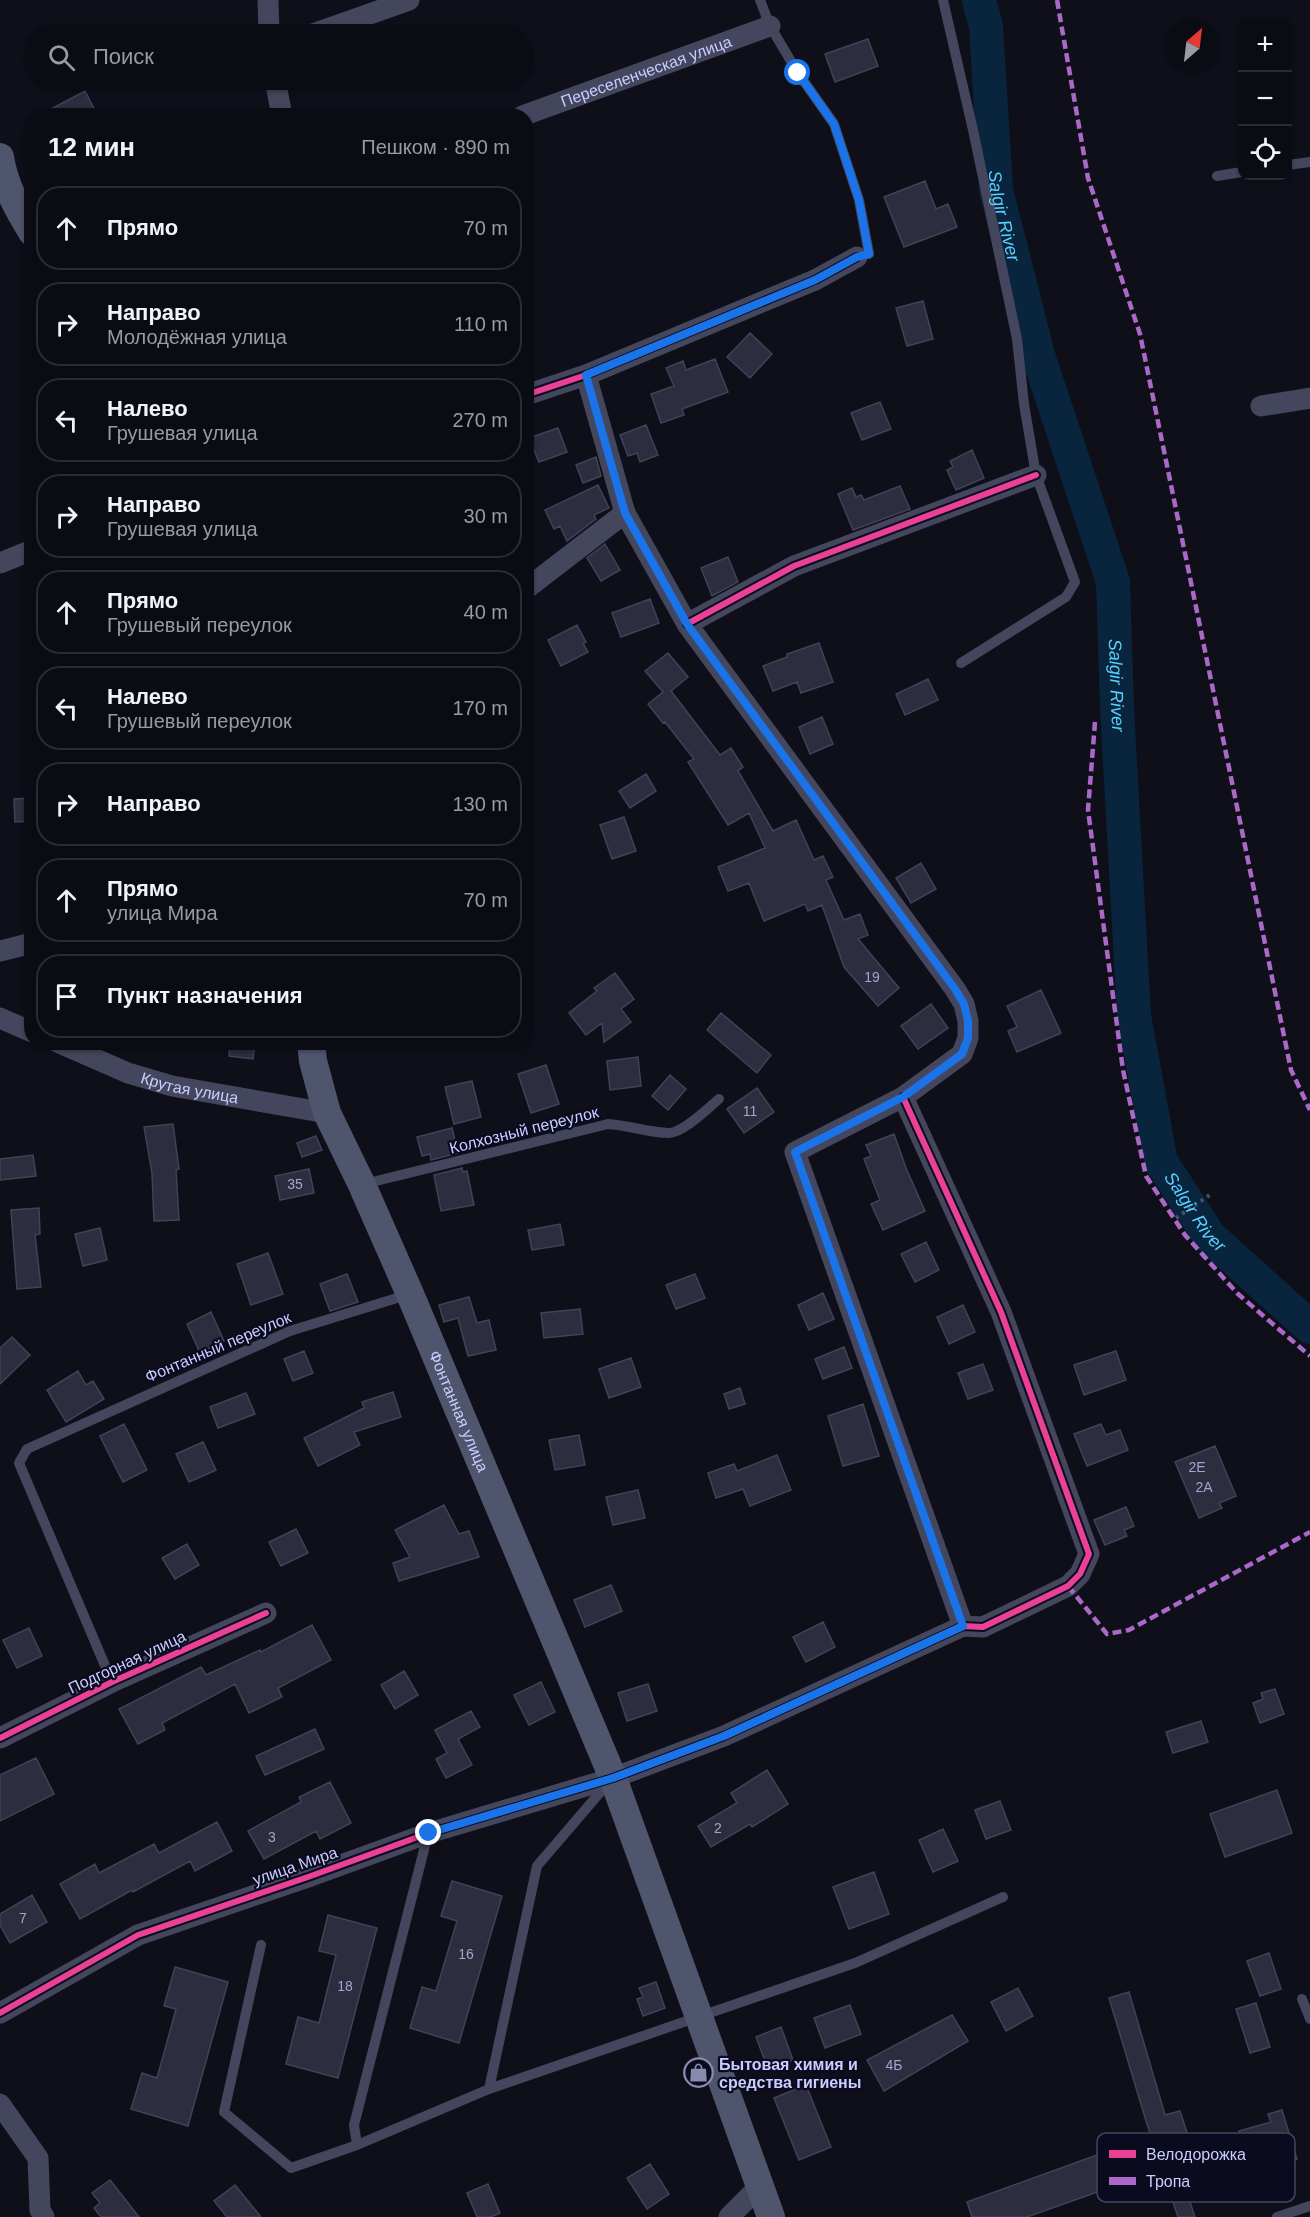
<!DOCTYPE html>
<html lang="ru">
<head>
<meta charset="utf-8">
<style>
	:root { --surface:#0b0b14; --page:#191922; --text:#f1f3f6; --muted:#9a9ba0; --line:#2b2b34 }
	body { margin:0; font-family:Helvetica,sans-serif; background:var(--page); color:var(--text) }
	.controls { position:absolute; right:18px; top:18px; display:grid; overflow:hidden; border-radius:12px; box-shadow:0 2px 4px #0004 }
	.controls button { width:54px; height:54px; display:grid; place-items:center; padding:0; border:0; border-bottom:2px solid var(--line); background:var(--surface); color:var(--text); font:30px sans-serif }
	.compass { position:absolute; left:1166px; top:18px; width:54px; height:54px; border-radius:50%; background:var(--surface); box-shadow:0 2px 4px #0004; rotate:28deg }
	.stop { position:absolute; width:18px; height:18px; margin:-14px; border:4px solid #1a73e8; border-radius:50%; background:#fff }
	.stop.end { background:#1a73e8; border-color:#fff; box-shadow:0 2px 6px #0008 }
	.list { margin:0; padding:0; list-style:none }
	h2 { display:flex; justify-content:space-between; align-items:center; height:78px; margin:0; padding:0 24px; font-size:26px }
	h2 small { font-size:20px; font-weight:400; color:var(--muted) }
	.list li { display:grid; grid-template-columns:39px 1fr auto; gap:18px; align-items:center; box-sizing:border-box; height:84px; margin:0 12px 12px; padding:0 12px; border:2px solid var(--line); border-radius:24px }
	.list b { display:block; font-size:22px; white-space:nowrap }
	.list p { margin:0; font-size:20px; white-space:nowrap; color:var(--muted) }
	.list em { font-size:20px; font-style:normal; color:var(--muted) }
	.icon { flex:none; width:33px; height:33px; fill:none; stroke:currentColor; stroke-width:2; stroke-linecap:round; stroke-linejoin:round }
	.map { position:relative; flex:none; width:1310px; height:2217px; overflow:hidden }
	.search { position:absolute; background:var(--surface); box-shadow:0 2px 4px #0004; left:24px; top:24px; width:510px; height:66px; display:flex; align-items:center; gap:15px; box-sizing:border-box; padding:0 21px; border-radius:33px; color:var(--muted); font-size:22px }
	.panel { position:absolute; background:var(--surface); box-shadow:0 2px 4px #0004; left:24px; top:108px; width:510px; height:942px; border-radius:24px }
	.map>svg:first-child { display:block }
</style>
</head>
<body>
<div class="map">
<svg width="1310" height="2217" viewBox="0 0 1310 2217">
	<rect width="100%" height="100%" fill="#0f0f1a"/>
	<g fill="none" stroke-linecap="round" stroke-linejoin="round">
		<!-- river -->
		<path stroke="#09253d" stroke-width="34" id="s1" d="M979,0l7,26 10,164 42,165 75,227 4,126 17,308 27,146 49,75 100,90"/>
	</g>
	<!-- building -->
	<path fill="#2c2d3e" stroke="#414259" stroke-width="1.5" d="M868,39l10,27 -43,16 -10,-28z
		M85,91l13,25h-60z
		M925,181l11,28 12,-5 9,23 -53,20 -20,-50z
		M923,301l10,38 -26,7 -11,-38z
		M750,333l22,21 -22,24 -23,-21z
		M715,359l13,33 -46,17 2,6 -23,8 -10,-29 23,-8 -8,-18 17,-7 3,9z
		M880,402l11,27 -29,11 -11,-27z
		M646,425l12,30 -18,7 -3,-9 -9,3 -8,-21z
		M558,428l9,24 -28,10 -10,-24z
		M972,450l12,28 -28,12 -9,-20 6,-3 -3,-6z
		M596,457l5,19 -18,7 -7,-18z
		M598,485l11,23 -15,7 2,4 -29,22 -7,-15 -6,3 -9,-19z
		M900,486l10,23 -57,21 -15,-36 14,-6 4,9 5,-2 3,5z
		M605,544l15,26 -19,11 -14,-23z
		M728,557l10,25 -26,14 -11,-28z
		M650,599l9,24 -38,14 -9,-24z
		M577,625l9,17 -3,1 5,9 -27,14 -13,-26z
		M819,643l14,39 -32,11 -4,-11 -24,9 -10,-25 24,-9v-3z
		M668,653l20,24 -17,14 49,64 11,-7 12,19 -5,4 35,60 23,-11 18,40 9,-4 10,21 -7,3 18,40 16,-6 8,21 -10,4 41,49 -21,18 -34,-39 -22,-62 -14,6 -3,-7 -41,17 -15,-38 -21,8 -10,-24 47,-19 -16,-35 -21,12 -40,-63 6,-3 -29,-37 -2,1 -15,-19 15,-12 -18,-21z
		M928,679l10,21 -33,15 -9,-21z
		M822,717l11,27 -23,10 -11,-27z
		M646,774l10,17 -26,17 -11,-17z
		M32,798v23l-17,1 -1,-23z
		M624,817l12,34 -24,8 -12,-34z
		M921,863l15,26 -25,14 -15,-25z
		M615,973l19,26 -13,10 10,13 -27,20 -2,-19 -16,12 -17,-22 28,-22 -3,-3z
		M1041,990l20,43 -44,19 -9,-21 9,-4 -10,-21z
		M931,1004l17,24 -30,21 -17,-23z
		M721,1013l50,42 -14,18 -50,-43z
		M230,1042h25l-2,17 -24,-3z
		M638,1057l3,29 -31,4 -3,-29z
		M546,1065l13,39 -28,9 -13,-39z
		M670,1075l16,14 -18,21 -16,-14z
		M472,1081l9,36 -27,7 -9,-37z
		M757,1088l17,24 -30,21 -17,-24z
		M173,1124l6,45 -3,1 3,50 -25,1 -2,-48 -8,-46z
		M452,1128l6,25 -27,7 -1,-6 -8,2 -5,-19z
		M894,1134l12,34 19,43 -42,19 -12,-26 9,-4 -16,-41 7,-3 -5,-11z
		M316,1136l6,14 -20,7 -5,-14z
		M33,1155l3,21 -36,4v-21z
		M462,1168l1,4 4,-1 7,34 -33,6 -7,-36z
		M309,1169l5,24 -34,7 -5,-24z
		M39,1208l1,26 -5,1 6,52 -24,2 -6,-79z
		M560,1224l4,21 -32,5 -4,-20z
		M100,1228l7,32 -24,6 -8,-32z
		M926,1242l13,28 -24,12 -14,-28z
		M268,1253l15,41 -32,11 -14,-41z
		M347,1274l11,28 -28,9 -10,-27z
		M695,1274l10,24 -29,11 -10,-24z
		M823,1293l11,26 -25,11 -11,-25z
		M469,1297l8,26 12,-3 7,30 -28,6 -10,-38 -14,4 -5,-17z
		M963,1305l12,27 -26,12 -12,-27z
		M580,1309l3,25 -39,4 -3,-25z
		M211,1312l13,29 -24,12 -13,-29z
		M12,1337l18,18 -30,29v-36z
		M844,1347l8,21 -29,11 -8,-20z
		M304,1351l9,22 -20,8 -9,-22z
		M1116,1351l10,29 -42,15 -10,-30z
		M631,1358l10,29 -32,11 -10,-29z
		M983,1364l10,26 -25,9 -10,-26z
		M78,1371l8,14 7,-4 11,18 -38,23 -19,-32z
		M740,1388l5,16 -16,5 -5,-15z
		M393,1392l8,25 -47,15 6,13 -42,21 -14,-28 60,-30 -2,-6z
		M246,1393l9,21 -37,14 -8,-21z
		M863,1404l16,52 -36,10 -15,-50z
		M124,1424l23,46 -24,12 -23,-46z
		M1101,1424l5,11 14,-5 8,20 -41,16 -13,-32z
		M579,1435l6,30 -30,5 -6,-30z
		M203,1442l13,28 -27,12 -13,-28z
		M1215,1446l21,50 -17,7 3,5 -23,10 -24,-56z
		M777,1455l14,35 -41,16 -7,-17 -27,9 -8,-25 26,-9 3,7z
		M638,1490l7,28 -32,7 -7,-28z
		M444,1505l15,29 10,-3 10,26 -80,24 -6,-18 17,-6 -15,-27z
		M1126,1507l8,19 -10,4 3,6 -22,9 -11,-25z
		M296,1529l12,24 -27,13 -12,-24z
		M187,1544l12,21 -24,14 -13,-21z
		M611,1585l11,26 -37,16 -11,-27z
		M823,1622l12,25 -29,15 -13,-25z
		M312,1625l19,35 -53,28 4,9 -33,16 -14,-29 -73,39 3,7 -27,14 -19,-35 82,-42 5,8 54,-25 1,2z
		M29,1628l13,28 -25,12 -14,-28z
		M404,1671l14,24 -23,14 -14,-24z
		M541,1682l14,30 -26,13 -15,-30z
		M648,1684l9,27 -30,10 -9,-28z
		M1275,1689l9,25 -24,9 -7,-20 10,-4 -2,-6z
		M471,1711l9,16 -22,12 14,26 -26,13 -10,-19 11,-6 -12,-23z
		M1201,1721l7,21 -35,11 -7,-21z
		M315,1729l9,20 -59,26 -9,-19z
		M36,1758l18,36 -54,27v-46z
		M767,1770l21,34 -36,23 -2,-3 -39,23 -13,-21 39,-23 -6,-10z
		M330,1782l21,41 -31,16 -4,-8 -52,28 -16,-28 53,-29 -2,-5z
		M1277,1790l15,43 -67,24 -15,-43z
		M1000,1801l11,29 -25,9 -11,-29z
		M217,1822l15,29 -37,20 -5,-10 -57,31 -1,-2 -52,29 -20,-35 35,-20 4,9 55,-29 5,9z
		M943,1829l15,32 -25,11 -14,-32z
		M874,1872l15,42 -40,15 -16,-42z
		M452,1881l50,15 -43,147 -49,-15 12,-41 14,4 21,-70 -16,-5z
		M32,1895l15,27 -37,21 -10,-18v-11z
		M328,1915l49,13 -39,150 -52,-14 12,-47 21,6 17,-68 -17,-4z
		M1269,1953l12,36 -21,7 -13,-35z
		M175,1967l53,15 -40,144 -57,-17 11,-36 15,5 19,-69 -12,-3z
		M656,1982l9,26 -22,8 -6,-17 6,-2 -4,-9z
		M1018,1988l15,28 -27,15 -15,-29z
		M1129,1992l36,123 15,-4 11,34 -18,6 14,42 -3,1 4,2 7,21h-17l-32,-96 -37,-123z
		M1256,2003l14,44 -20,6 -14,-44z
		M850,2005l11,29 -36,14 -11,-30z
		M952,2015l16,26 -84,50 -17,-31z
		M781,2027l12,33 -25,9 -12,-32z
		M806,2085l25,62 -32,13 -25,-62z
		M1282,2110l15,49 -63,21 -5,-19 18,-5 -8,-25 32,-9 -3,-8z
		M1119,2147l12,33 -104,37h-55l-5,-15z
		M650,2164l19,30 -22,15 -20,-31z
		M110,2180l29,37h-38l-7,-9 6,-5 -8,-10z
		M488,2184l12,29 -9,4h-14l-10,-24z
		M235,2185l26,32h-34l-13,-16z"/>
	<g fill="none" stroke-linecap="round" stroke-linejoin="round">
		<!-- path -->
		<path stroke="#43565f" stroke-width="4" stroke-dasharray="3 4.5" stroke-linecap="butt" d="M1176,1218l35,-24"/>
		<!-- service -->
		<path stroke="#43465c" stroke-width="10" d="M760,0l10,26 28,47 36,51 25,76 10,54
			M943,0l30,130 44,209 7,65 12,71 39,107 -9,15 -105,66
			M1288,165l22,-3
			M1217,176l25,-4
			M364,1184l244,-60c20,1 42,9 61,9 14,0 39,-25 50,-34
			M112,1682l-93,-219 8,-14 263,-118 120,-37
			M261,1945l-37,167 67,56 66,-23 132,-56 366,-126 148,-66
			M1302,1999l8,20
			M489,2089l48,-223 72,-84
			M357,2145l-3,-20 74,-291
			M1277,2217l33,-11"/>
		<!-- minor -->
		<g stroke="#43465c" stroke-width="21">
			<path d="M268,0l1,34"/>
			<path d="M313,34l96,-34"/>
			<path d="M275,80l7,36"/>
			<path id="s2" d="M522,116l248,-90"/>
			<path d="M586,375l39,138 62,111 268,365 9,15 4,17v17l-6,16 -59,43 -108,55 168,474"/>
			<path d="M526,395l60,-20 229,-95 42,-23"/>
			<path d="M1261,406l49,-8"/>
			<path d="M0,563l32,-13"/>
			<path d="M526,589l99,-76"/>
			<path d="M687,624l107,-58 242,-91"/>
			<path d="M0,951l32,-8"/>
			<path d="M0,1018l32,14"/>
			<path id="s3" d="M57,1042l71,31 44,13 155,27"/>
			<path d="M0,1738l112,-56 154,-69"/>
			<path d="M0,2013l138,-78 170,-58 121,-44 184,-55 111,-42 239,-110 20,1 85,-41 12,-12 9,-20 -88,-242 -98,-215"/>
			<path d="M0,2104l38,54 2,52 4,7"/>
			<path d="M729,2217l31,-31"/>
		</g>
		<!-- secondary -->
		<g stroke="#50556e" stroke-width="28">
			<path d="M0,157c4,27 17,51 32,75"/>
			<path id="s4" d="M311,1042l2,19 14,52 35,72 48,109 203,484 158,439"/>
		</g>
		<!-- quiet -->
		<path stroke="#ac68c9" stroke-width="4.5" stroke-dasharray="9 4.5" stroke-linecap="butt" d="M1057,0l31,178 52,156 151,736 19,40
			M1095,722l-7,88 35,260 23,106 39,59 53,59 72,62
			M1068,1586l39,48 22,-4 181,-98"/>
		<defs>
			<path id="cycleway" d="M526,395l60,-20 229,-95 42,-23
				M687,624l107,-58 242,-91
				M0,1738l112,-56 154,-69
				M0,2013l138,-78 170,-58 121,-44 184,-55 111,-42 239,-110 20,1 85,-41 12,-12 9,-20 -88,-242 -98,-215"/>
		</defs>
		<!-- cycleway casing -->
		<use href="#cycleway" stroke="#0b0b1f" stroke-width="10"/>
		<!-- cycleway -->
		<use href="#cycleway" stroke="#ea4096" stroke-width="6"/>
	</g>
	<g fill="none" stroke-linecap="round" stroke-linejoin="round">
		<!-- route -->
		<path stroke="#1a73e8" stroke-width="8" d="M429,1833l184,-55 111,-42 239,-110 -168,-474 108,-55 59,-43 6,-16v-17l-4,-17 -9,-15 -268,-365 -62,-111 -39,-138 229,-95 42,-23 12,-3 -10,-54 -25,-76 -36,-51"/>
	</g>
	<!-- icons -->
	<defs>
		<symbol id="shop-ring" viewBox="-11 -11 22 22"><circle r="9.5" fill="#0b0b1f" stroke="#898aaf" stroke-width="1.5"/><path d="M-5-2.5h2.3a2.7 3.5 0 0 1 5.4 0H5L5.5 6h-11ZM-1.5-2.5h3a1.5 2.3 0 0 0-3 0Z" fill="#898aaf"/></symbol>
	</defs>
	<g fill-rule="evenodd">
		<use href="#shop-ring" x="682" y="2056" width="33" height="33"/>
	</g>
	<g text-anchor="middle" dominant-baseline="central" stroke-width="4.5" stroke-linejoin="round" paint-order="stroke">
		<!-- number labels -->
		<g font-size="14" fill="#a2a5cf">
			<text x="872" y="977">19</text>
			<text x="750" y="1111">11</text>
			<text x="295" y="1184">35</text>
			<text x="1197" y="1467">2Е</text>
			<text x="1204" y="1487">2А</text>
			<text x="718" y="1828">2</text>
			<text x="272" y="1837">3</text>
			<text x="23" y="1918">7</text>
			<text x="466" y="1954">16</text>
			<text x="345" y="1986">18</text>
			<text x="894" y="2065">4Б</text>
		</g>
		<!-- street labels -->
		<g font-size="16" fill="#cacdff" stroke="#0b0b1f">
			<text stroke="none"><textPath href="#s2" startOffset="132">Переселенческая улица</textPath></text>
			<text stroke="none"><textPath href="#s3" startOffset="141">Крутая улица</textPath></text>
			<text transform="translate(524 1130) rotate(-14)">Колхозный переулок</text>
			<text transform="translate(218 1347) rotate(-23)">Фонтанный переулок</text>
			<text stroke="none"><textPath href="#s4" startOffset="399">Фонтанная улица</textPath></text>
			<text transform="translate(127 1662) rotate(-25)">Подгорная улица</text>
			<text transform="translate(295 1866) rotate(-19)">улица Мира</text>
		</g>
		<!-- poi labels -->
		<g font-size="16" font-weight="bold" fill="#cacdff" stroke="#0b0b1f" text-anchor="start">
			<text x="719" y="2064">Бытовая химия и<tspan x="719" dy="18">средства гигиены</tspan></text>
		</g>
		<!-- water labels -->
		<g font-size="18" font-style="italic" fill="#58cfff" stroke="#0b0b1f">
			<text stroke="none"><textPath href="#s1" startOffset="218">Salgir River</textPath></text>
			<text stroke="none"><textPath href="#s1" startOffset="704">Salgir River</textPath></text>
			<text stroke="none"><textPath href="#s1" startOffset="1244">Salgir River</textPath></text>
		</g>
	</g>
	<!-- legend -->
	<rect x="1097" y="2133" width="198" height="69" rx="9" fill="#0b0b1f" stroke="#444562" stroke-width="1.5"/>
	<rect x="1109" y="2150" width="27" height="8" fill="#ea4096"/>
	<rect x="1109" y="2177" width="27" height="8" fill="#ac68c9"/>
	<g font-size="16" fill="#cacdff">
		<text x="1146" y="2160">Велодорожка</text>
		<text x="1146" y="2187">Тропа</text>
	</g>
</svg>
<div class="controls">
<button>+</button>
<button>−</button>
<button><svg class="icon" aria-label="locate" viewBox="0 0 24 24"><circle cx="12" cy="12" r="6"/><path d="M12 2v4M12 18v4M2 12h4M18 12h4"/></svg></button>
</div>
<svg class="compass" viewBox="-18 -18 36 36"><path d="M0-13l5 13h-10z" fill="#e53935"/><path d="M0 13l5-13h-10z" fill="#9a9ba0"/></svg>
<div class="stop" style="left:798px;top:73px"></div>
<div class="stop end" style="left:429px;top:1833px"></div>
<div class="search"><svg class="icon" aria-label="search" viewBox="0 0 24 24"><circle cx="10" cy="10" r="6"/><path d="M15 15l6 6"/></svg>Поиск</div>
<section class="panel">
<h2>12 мин<small>Пешком · 890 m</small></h2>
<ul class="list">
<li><svg class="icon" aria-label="ahead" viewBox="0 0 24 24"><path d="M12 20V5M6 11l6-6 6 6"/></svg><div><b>Прямо</b></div><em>70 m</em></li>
<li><svg class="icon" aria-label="right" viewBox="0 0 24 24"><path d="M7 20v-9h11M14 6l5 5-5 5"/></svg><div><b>Направо</b><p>Молодёжная улица</p></div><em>110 m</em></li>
<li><svg class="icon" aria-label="left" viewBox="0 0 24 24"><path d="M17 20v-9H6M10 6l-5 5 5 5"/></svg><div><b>Налево</b><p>Грушевая улица</p></div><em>270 m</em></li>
<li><svg class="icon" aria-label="right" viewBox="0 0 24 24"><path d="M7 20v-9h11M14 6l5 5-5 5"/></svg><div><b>Направо</b><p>Грушевая улица</p></div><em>30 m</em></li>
<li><svg class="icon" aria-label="ahead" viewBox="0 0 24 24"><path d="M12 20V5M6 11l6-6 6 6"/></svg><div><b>Прямо</b><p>Грушевый переулок</p></div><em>40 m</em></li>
<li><svg class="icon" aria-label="left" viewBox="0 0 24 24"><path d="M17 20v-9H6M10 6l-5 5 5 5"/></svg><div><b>Налево</b><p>Грушевый переулок</p></div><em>170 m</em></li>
<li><svg class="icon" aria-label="right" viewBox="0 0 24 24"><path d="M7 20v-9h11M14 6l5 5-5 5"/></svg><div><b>Направо</b></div><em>130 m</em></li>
<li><svg class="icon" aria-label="ahead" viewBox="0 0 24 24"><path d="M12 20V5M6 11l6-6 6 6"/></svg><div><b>Прямо</b><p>улица Мира</p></div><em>70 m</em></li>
<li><svg class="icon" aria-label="arrive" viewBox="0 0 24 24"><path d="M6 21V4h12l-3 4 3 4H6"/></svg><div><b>Пункт назначения</b></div></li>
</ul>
</section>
</div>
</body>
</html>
